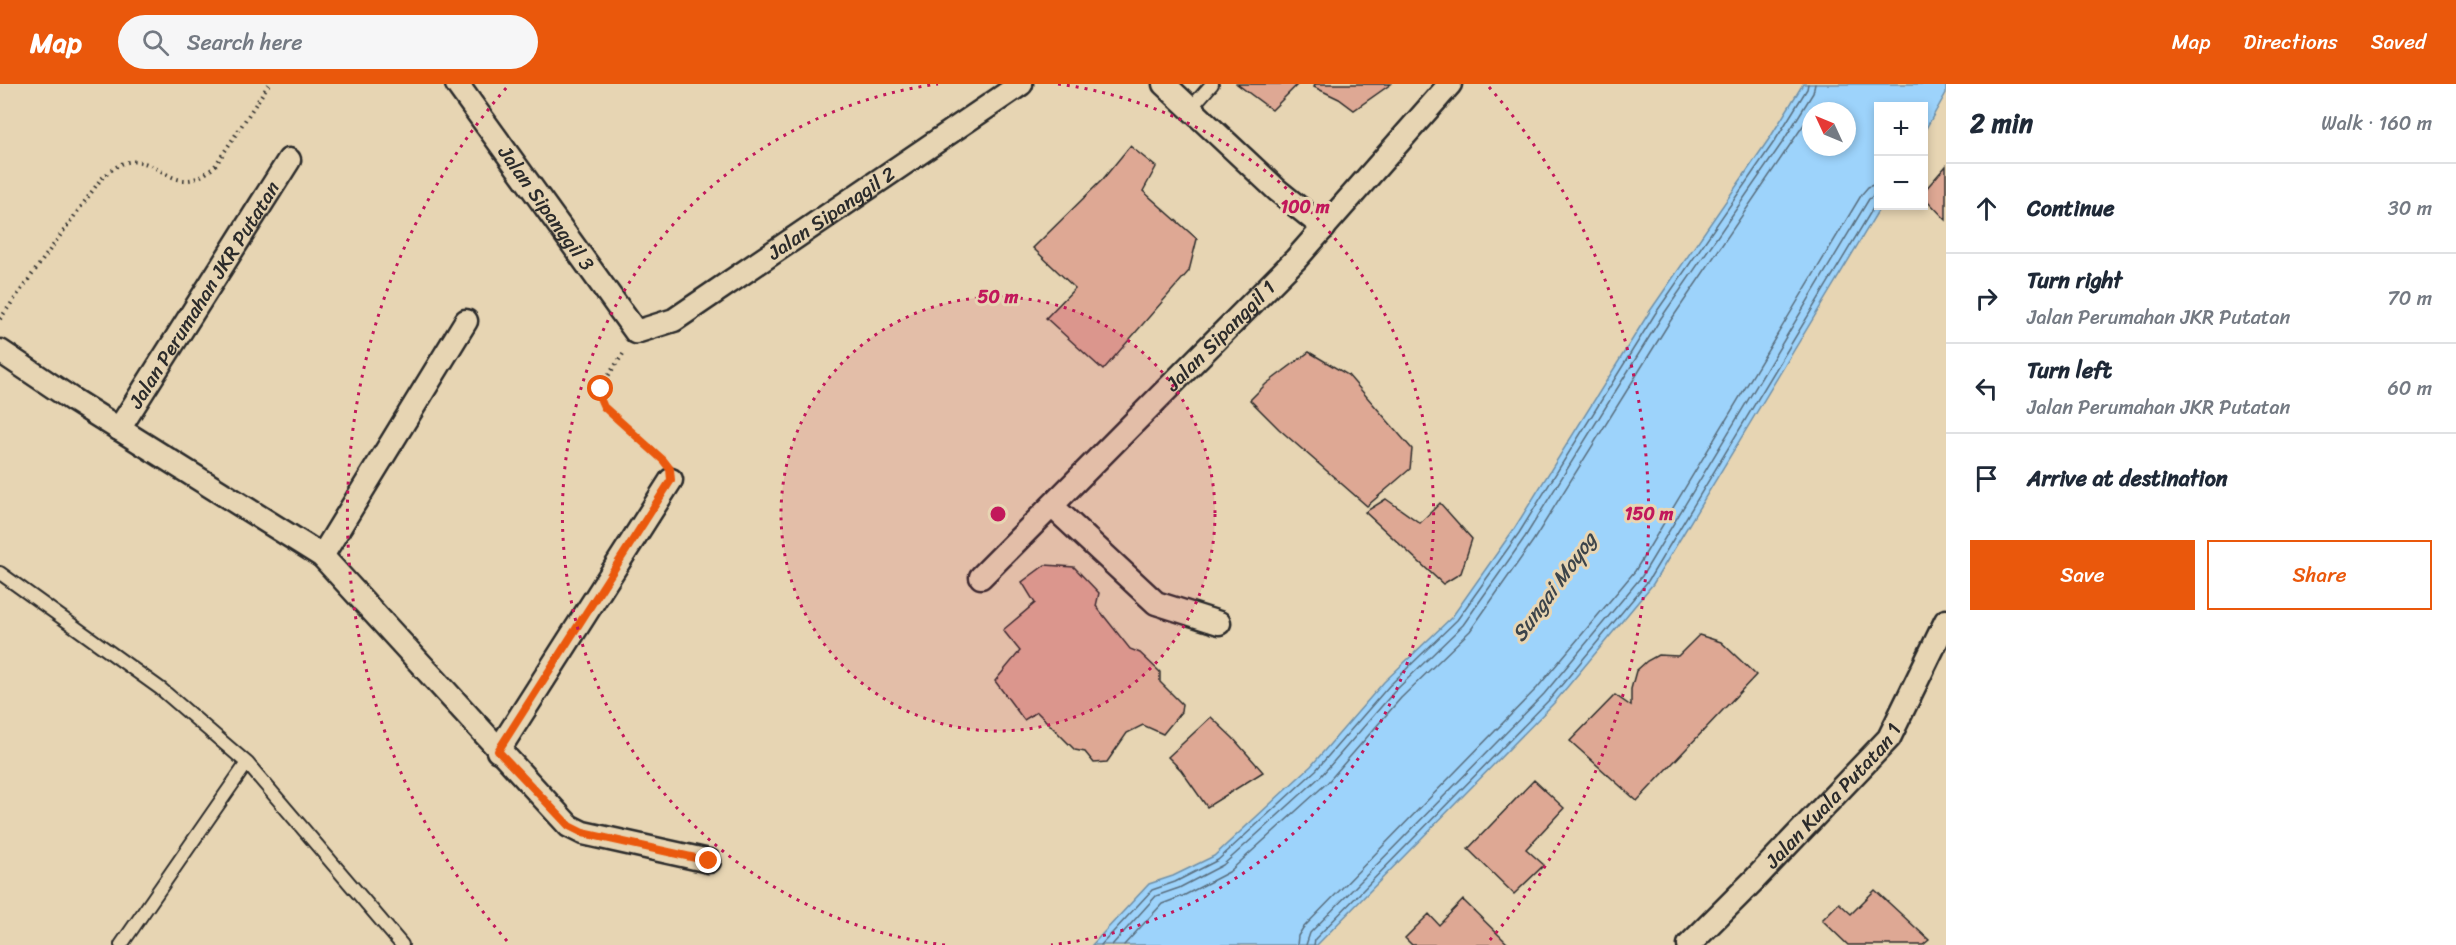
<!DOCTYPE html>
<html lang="en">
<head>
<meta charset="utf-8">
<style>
	:root { --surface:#fff; --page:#f6f6f7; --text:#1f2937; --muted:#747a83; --line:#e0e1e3; --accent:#ea580c }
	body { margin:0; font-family:Sriracha,sans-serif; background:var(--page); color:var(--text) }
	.controls { position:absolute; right:18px; top:18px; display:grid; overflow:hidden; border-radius:0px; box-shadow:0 3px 9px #0003 }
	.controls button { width:54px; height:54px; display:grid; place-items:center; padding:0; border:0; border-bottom:2px solid var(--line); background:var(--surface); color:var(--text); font:30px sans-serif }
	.compass { position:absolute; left:1802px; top:18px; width:54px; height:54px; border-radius:50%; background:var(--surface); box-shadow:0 3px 9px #0003; rotate:314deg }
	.stop { position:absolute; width:18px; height:18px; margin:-14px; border:4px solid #ea580c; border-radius:50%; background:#fff }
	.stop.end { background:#ea580c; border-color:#fff; box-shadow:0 2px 6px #0008 }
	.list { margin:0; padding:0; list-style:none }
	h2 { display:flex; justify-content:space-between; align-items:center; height:78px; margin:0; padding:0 24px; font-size:26px }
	h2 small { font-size:20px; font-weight:400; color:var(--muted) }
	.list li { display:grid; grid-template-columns:39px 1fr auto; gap:18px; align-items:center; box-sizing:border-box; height:90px; padding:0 24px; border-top:2px solid var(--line) }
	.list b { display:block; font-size:22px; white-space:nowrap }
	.list p { margin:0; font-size:20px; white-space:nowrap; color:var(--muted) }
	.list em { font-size:20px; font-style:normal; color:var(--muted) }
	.actions { display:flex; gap:12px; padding:18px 24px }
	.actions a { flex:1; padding:14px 0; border:2px solid var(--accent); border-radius:0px; text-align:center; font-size:21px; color:var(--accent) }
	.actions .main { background:var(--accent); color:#fff }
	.icon { flex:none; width:33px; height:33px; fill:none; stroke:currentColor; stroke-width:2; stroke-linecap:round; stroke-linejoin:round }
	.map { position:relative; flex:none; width:1946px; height:861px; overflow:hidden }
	header { display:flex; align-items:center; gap:36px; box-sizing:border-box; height:84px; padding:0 30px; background:var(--accent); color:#fff }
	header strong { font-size:28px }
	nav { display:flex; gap:33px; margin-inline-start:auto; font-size:21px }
	.search { width:420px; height:54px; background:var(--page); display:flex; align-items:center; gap:15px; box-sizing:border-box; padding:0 21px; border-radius:33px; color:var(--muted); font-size:22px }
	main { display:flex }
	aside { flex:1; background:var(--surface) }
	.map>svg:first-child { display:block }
</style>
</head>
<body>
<header>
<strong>Map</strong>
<div class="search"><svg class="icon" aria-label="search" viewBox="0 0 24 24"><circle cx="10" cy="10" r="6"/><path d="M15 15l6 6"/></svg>Search here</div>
<nav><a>Map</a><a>Directions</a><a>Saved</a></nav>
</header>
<main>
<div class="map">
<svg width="1946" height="861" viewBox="0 0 1946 861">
	<rect width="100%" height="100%" fill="#e7d5b3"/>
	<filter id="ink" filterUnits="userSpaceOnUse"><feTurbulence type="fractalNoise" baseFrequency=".0167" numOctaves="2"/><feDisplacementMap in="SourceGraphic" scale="12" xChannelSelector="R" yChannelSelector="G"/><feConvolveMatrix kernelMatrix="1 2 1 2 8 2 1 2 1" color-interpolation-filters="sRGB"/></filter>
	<g filter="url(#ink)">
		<!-- water -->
		<path fill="#9dd3fb" stroke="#6f90a8" stroke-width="1.5" fill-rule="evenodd" d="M1803,0h143v9l-22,39v-26h-46v100h3l-228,378 -99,119 -237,242h-225l57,-61 24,-8 41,-20 97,-90 73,-84 68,-65 62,-88 136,-218 121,-175zM1811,27h36v36h-36z"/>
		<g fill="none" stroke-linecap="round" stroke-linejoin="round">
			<!-- shore -->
			<path stroke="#596e7e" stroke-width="1.5" d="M1101,861l51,-55 23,-8 43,-22 98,-90 73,-84 68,-66 62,-87 136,-219 121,-175 31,-50 1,-5
				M1112,861l44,-49 23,-8 44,-23 98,-89 73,-84 69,-67 62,-88 136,-219 121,-175 31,-50 2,-9
				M1124,861l38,-41 21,-8 46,-24 99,-90 73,-84 69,-67 63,-90 136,-218 142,-209
				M1297,861l1,-9 5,-8 234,-240 98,-117 227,-377 6,-7 10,-4
				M1306,861l4,-12 234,-239 98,-118 227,-377 9,-7
				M1314,861l1,-6 235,-240 98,-118 230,-381"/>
		</g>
		<!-- building -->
		<path fill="#dea894" stroke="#2b2b2b" stroke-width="1.5" d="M1237,0h61l-26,26z
			M1315,0h76l-37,26 -15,-11 -25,-12z
			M1130,62l26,21 -13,24 54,48 -8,32 -86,99 -57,-52 29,-30 -42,-40 70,-69z
			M1946,82v54l-22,-23v-6z
			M1309,268l39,23 64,74 -2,20 -43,37 -88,-77 -29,-29 16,-16z
			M1386,415l34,24 20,-20 32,36 -11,34 -18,11 -78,-72z
			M1045,481l29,2 25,26 -3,13 34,43 10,4 20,19v10l22,22 -1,8 -18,22 -20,-9 -16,8 -20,29 -13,1 -9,-11 -10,-2 -38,-38 -13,8 -29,-39 25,-30 -17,-21 32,-27 -13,-21z
			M1699,551l22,7 35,33 -119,126 -67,-60 45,-46 16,11v-17l5,-18 11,-10 11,-6 20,1z
			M1211,633l22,21 30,34 -56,35 -26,-37 -13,-13z
			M1534,696l30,28 -38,41 18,16 -30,29 -46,-45z
			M1875,806l54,50 -6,5h-75l-26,-25 17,-17 12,11z
			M1463,816l46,45h-97l-7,-7 24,-24 10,11z"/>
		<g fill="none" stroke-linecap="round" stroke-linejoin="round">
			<defs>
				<path id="service" d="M1190,25l22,-25
					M0,489l161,116 86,74 155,182
					M121,861l126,-182"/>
				<g id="minor">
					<path id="s1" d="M457,0l179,248 38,-12 347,-236"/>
					<path d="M1164,0l113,106 47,38"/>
					<path d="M0,267l73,49 249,156 247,270 14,7 126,28"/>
					<path id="s2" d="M119,345l170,-269"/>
					<path d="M1052,422l104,97 63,20"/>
					<path d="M322,472l144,-235"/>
					<path id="s3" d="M981,493l315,-318 154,-175"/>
					<path d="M498,667l173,-271"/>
					<path id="s4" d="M1689,861l65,-65 135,-142 57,-117"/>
				</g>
			</defs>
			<!-- service casing -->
			<use href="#service" stroke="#2b2b2b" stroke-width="16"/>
			<!-- minor casing -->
			<use href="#minor" stroke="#2b2b2b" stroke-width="27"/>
			<!-- path -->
			<path stroke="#2b2b2b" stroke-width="4" stroke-dasharray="1.5 4.5" stroke-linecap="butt" d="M0,235l101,-140c6,-5 14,-13 23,-16 36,-11 49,41 91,3l54,-82
				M623,270c-11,17 -27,33 -19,53l56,51"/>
			<!-- service -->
			<use href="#service" stroke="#e7d5b3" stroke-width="12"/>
			<!-- minor -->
			<use href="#minor" stroke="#e7d5b3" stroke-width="22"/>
		</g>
	</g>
	<g fill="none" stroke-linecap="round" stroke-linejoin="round" filter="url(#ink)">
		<!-- route -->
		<path stroke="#ea580c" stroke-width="8" d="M601,305l-1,9 4,9 59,53 7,9 1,11 -173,271 71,75 14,7 126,28"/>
	</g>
	<!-- distance rings -->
	<circle cx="998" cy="430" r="217" fill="#c2185b" fill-opacity=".12"/>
	<g fill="none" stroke="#c2185b" stroke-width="3" stroke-dasharray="3 6">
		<circle cx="998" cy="430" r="217"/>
		<path d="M945 861A434 434 0 0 1 938 0M1058 0A434 434 0 0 1 1051 861"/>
		<path d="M507 857A651 651 0 0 1 507 3M1489 3A651 651 0 0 1 1489 857"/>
	</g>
	<g text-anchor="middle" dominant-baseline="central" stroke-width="6" stroke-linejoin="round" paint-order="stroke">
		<!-- street labels -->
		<g font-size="20" fill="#2b2b2b" stroke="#e7d5b3">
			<text stroke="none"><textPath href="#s1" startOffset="153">Jalan Sipanggil 3</textPath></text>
			<text stroke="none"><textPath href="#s1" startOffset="536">Jalan Sipanggil 2</textPath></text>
			<text stroke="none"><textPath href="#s2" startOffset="159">Jalan Perumahan JKR Putatan</textPath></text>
			<text stroke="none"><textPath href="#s3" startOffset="340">Jalan Sipanggil 1</textPath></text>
			<text stroke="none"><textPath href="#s4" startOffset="208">Jalan Kuala Putatan 1</textPath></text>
		</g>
		<!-- water labels -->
		<g font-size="21" font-style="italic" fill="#3c444a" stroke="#e7d5b3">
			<text transform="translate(1554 503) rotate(-54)">Sungai Moyog</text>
		</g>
	</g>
	<circle cx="998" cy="430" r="9" fill="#c2185b" stroke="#e7d5b3" stroke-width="3"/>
	<g font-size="18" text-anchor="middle" font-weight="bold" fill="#c2185b" stroke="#e7d5b3" stroke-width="6" stroke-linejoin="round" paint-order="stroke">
		<text x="1305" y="129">100 m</text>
		<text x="998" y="219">50 m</text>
		<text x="1649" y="436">150 m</text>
	</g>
</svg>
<div class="controls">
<button>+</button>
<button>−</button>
</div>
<svg class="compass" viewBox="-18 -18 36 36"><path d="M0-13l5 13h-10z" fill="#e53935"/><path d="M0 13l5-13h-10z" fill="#747a83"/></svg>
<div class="stop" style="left:601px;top:305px"></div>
<div class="stop end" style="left:709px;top:777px"></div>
</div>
<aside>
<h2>2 min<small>Walk · 160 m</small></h2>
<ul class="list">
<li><svg class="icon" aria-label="ahead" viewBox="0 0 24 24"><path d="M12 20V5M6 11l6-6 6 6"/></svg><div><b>Continue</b></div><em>30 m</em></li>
<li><svg class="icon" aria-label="right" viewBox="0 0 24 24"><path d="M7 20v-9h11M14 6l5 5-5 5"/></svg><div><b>Turn right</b><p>Jalan Perumahan JKR Putatan</p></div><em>70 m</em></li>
<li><svg class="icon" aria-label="left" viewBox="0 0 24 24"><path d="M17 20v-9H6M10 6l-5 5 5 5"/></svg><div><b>Turn left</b><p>Jalan Perumahan JKR Putatan</p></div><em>60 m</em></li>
<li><svg class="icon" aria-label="arrive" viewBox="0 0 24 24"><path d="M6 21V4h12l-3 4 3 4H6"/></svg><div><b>Arrive at destination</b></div></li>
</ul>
<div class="actions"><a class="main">Save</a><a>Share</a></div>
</aside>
</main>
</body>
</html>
